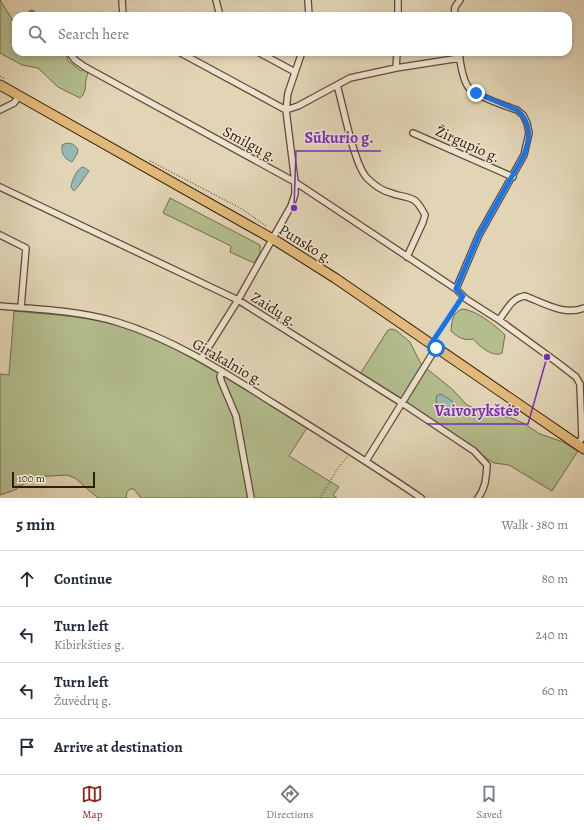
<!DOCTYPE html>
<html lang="en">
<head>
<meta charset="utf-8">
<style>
	:root { --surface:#fff; --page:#f6f6f7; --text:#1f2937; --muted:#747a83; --line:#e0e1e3; --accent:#8f2418 }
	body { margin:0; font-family:Alegreya,serif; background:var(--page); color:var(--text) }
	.scale { position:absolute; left:12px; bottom:10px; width:83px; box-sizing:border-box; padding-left:4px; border:2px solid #351a05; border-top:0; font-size:11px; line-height:14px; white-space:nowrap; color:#351a05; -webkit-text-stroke:3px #ece4d0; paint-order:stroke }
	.stop { position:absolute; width:12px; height:12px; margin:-9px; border:3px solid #1a73e8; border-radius:50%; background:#fff }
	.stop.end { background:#1a73e8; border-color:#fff; box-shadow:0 1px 4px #0008 }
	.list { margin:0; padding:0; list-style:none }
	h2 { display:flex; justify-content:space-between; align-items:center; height:52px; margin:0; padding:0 16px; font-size:17px }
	h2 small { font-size:13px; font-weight:400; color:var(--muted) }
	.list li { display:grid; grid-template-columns:26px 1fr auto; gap:12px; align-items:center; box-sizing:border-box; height:56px; padding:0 16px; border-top:1px solid var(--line) }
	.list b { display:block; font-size:15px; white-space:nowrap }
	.list p { margin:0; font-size:13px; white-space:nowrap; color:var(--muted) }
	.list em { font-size:13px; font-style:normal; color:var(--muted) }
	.icon { flex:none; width:22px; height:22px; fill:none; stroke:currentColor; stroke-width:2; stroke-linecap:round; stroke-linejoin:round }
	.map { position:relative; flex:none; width:584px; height:498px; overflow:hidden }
	.search { position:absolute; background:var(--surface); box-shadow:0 2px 6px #0003; left:12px; right:12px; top:12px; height:44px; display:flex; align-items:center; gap:10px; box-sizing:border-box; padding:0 14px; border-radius:12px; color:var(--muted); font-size:15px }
	.sheet { height:276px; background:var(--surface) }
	nav { display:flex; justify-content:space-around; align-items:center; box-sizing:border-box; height:56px; border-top:1px solid var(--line); background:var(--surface); font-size:11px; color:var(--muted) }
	nav a { display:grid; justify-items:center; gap:2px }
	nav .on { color:var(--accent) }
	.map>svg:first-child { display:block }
</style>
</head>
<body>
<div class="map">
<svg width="584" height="498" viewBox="0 0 584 498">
	<rect width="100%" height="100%" fill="#e2d5b6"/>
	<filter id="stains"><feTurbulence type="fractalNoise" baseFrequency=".005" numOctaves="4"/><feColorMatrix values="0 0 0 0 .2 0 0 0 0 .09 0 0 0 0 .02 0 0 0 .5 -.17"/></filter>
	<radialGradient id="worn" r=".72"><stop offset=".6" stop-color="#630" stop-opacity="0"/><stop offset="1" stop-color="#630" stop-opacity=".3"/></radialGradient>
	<!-- green -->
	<path fill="#b3bd8e" stroke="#746c4a" d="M0,0l15,24 1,-1v29h49l3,9 13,10 3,-2 4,5c-5,9 1,16 -8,24l-22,-11 -20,-19 -16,-3 -22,-12z
		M170,198l90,47v8l-6,10 -24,-11 1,-6 -68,-33z
		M462,309c14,1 33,16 43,26l-3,18c-9,5 -23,-7 -29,-14 -9,2 -16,-2 -22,-8 1,-10 1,-18 11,-22z
		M14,311c39,4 78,5 115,18 18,6 35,14 53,23 43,23 84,50 125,76l-18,28 50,31 -6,8 4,3h-196l-7,-9h-4l-3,3 -1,6h-28l-23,-20 -8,-3 -34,2 -18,13 -15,5v-121l9,1z
		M392,329l5,2 13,11 11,22 31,25 15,16 12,5 32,8 12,5 17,11 23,8 15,9 -26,40 -43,-26 -15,-2 -5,-3 -10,-8 -119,-78 28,-44z"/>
	<!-- water -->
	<path fill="#95b8b1" stroke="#6f796c" d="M67,143l6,1 5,5 -1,5 -5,8c-8,-3 -11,-9 -10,-17z
		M82,167l3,1 4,3c-3,4 -12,18 -15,20l-3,-4c1,-7 5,-16 11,-20z
		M441,394l11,7 1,5 -4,4 -5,1 -7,-6 -1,-5 1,-5z"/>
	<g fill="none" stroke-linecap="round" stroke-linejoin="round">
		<defs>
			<path id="minor" d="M122,0l1,16
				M216,0l4,16
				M308,0l1,16
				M31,16l1,-2
				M398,16v-16
				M454,16l1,-9 5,-7
				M69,52l6,8 10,7 210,115 161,107 10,10 33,21 59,43 18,14 4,7 2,54 -4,6
				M179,52l107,58 12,-4 52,-28 46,-10 64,-10
				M258,52l37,20
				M396,68l1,-16
				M337,85c6,20 17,80 30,93 6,6 15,13 24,15 7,3 16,3 23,7 5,3 8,10 11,15l-2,7 -16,35
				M0,110l14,-7 5,-7
				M413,133l100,44
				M0,187l238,113 164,103 72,48 13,14c-1,13 -1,22 -9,33
				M0,235l26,13 -5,59
				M456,289l23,-54 45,-80 5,-22 -2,-10 -4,-8 -6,-5c-11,-4 -40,-13 -48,-22 -6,-7 -9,-27 -10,-36
				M0,306c39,3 80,5 117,16 56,17 107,50 156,81 50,31 100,62 148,95
				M499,320c8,-10 12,-22 26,-24 19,7 39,20 59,12
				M201,359l37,-59 53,-94 4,-12v-12l-9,-72 2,-17 14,-41
				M222,371l-2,6 2,6 14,33 15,82
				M366,461l70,-113"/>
			<path id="primary" d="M0,85l278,157 57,36 249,171"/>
		</defs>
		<!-- minor casing -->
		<use href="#minor" stroke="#604931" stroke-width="8"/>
		<!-- primary casing -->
		<use href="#primary" stroke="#351a05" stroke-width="11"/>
		<!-- path -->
		<path stroke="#351a05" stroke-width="1" stroke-dasharray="1 2" stroke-linecap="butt" d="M0,76l5,3
			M150,161l92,48 24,17
			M436,338l24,-36
			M320,498l18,-30 9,-11"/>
		<!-- minor -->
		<use href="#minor" stroke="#ece4d0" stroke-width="5.5"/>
		<!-- primary -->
		<use href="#primary" stroke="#e1ba7b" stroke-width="9"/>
	</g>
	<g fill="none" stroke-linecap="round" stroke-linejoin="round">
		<!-- route -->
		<path stroke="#1a73e8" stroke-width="5" d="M436,348l-5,-4 32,-48 -7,-7 23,-54 45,-80c6,-17 8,-32 -7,-45l-41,-17"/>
	</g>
	<g text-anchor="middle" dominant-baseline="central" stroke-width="3" stroke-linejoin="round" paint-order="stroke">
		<!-- street labels -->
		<g font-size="15" fill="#351a05" stroke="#ece4d0">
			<text transform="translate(250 144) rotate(28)">Smilgų g.</text>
			<text transform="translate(468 144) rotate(24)">Žirgupio g.</text>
			<text transform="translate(306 244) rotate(32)">Punsko g.</text>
			<text transform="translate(274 309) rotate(32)">Zaidų g.</text>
			<text transform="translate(228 362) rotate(30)">Girakalnio g.</text>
		</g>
	</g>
	<!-- callouts -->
	<path fill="none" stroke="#7b2cbf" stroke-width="1.5" d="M294 208L296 151H381M547 357L528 424H427"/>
	<g fill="#7b2cbf" stroke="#ece4d0" stroke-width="1.5">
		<circle cx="294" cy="208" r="4"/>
		<circle cx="547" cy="357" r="4"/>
	</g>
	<g font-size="16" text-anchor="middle" font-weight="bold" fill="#7b2cbf" stroke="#ece4d0" stroke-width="3" stroke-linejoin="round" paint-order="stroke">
		<text x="339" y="143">Sūkurio g.</text>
		<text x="477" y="416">Vaivorykštės</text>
	</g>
	<rect width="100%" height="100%" filter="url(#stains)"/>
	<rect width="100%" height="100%" fill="url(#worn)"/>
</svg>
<div class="scale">100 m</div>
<div class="stop" style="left:436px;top:348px"></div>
<div class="stop end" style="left:476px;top:93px"></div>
<div class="search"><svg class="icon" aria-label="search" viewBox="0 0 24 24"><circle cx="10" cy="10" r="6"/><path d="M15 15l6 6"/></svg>Search here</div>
</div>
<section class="sheet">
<h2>5 min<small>Walk · 380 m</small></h2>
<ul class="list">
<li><svg class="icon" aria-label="ahead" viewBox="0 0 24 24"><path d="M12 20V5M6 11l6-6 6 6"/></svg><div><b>Continue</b></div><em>80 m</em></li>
<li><svg class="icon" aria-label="left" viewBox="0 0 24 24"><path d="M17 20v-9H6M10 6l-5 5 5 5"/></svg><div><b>Turn left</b><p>Kibirkšties g.</p></div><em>240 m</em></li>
<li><svg class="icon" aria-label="left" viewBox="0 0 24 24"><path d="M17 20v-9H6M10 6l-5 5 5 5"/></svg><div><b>Turn left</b><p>Žuvėdrų g.</p></div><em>60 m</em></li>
<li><svg class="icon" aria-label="arrive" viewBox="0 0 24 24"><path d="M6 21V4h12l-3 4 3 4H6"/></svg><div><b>Arrive at destination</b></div></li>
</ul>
</section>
<nav>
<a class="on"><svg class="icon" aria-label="map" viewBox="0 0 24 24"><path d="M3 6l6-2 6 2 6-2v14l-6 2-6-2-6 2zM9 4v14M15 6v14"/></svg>Map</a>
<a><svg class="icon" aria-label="directions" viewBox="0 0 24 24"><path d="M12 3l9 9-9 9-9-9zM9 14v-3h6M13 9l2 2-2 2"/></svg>Directions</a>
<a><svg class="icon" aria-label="saved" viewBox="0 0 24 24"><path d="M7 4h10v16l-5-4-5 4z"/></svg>Saved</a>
</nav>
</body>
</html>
